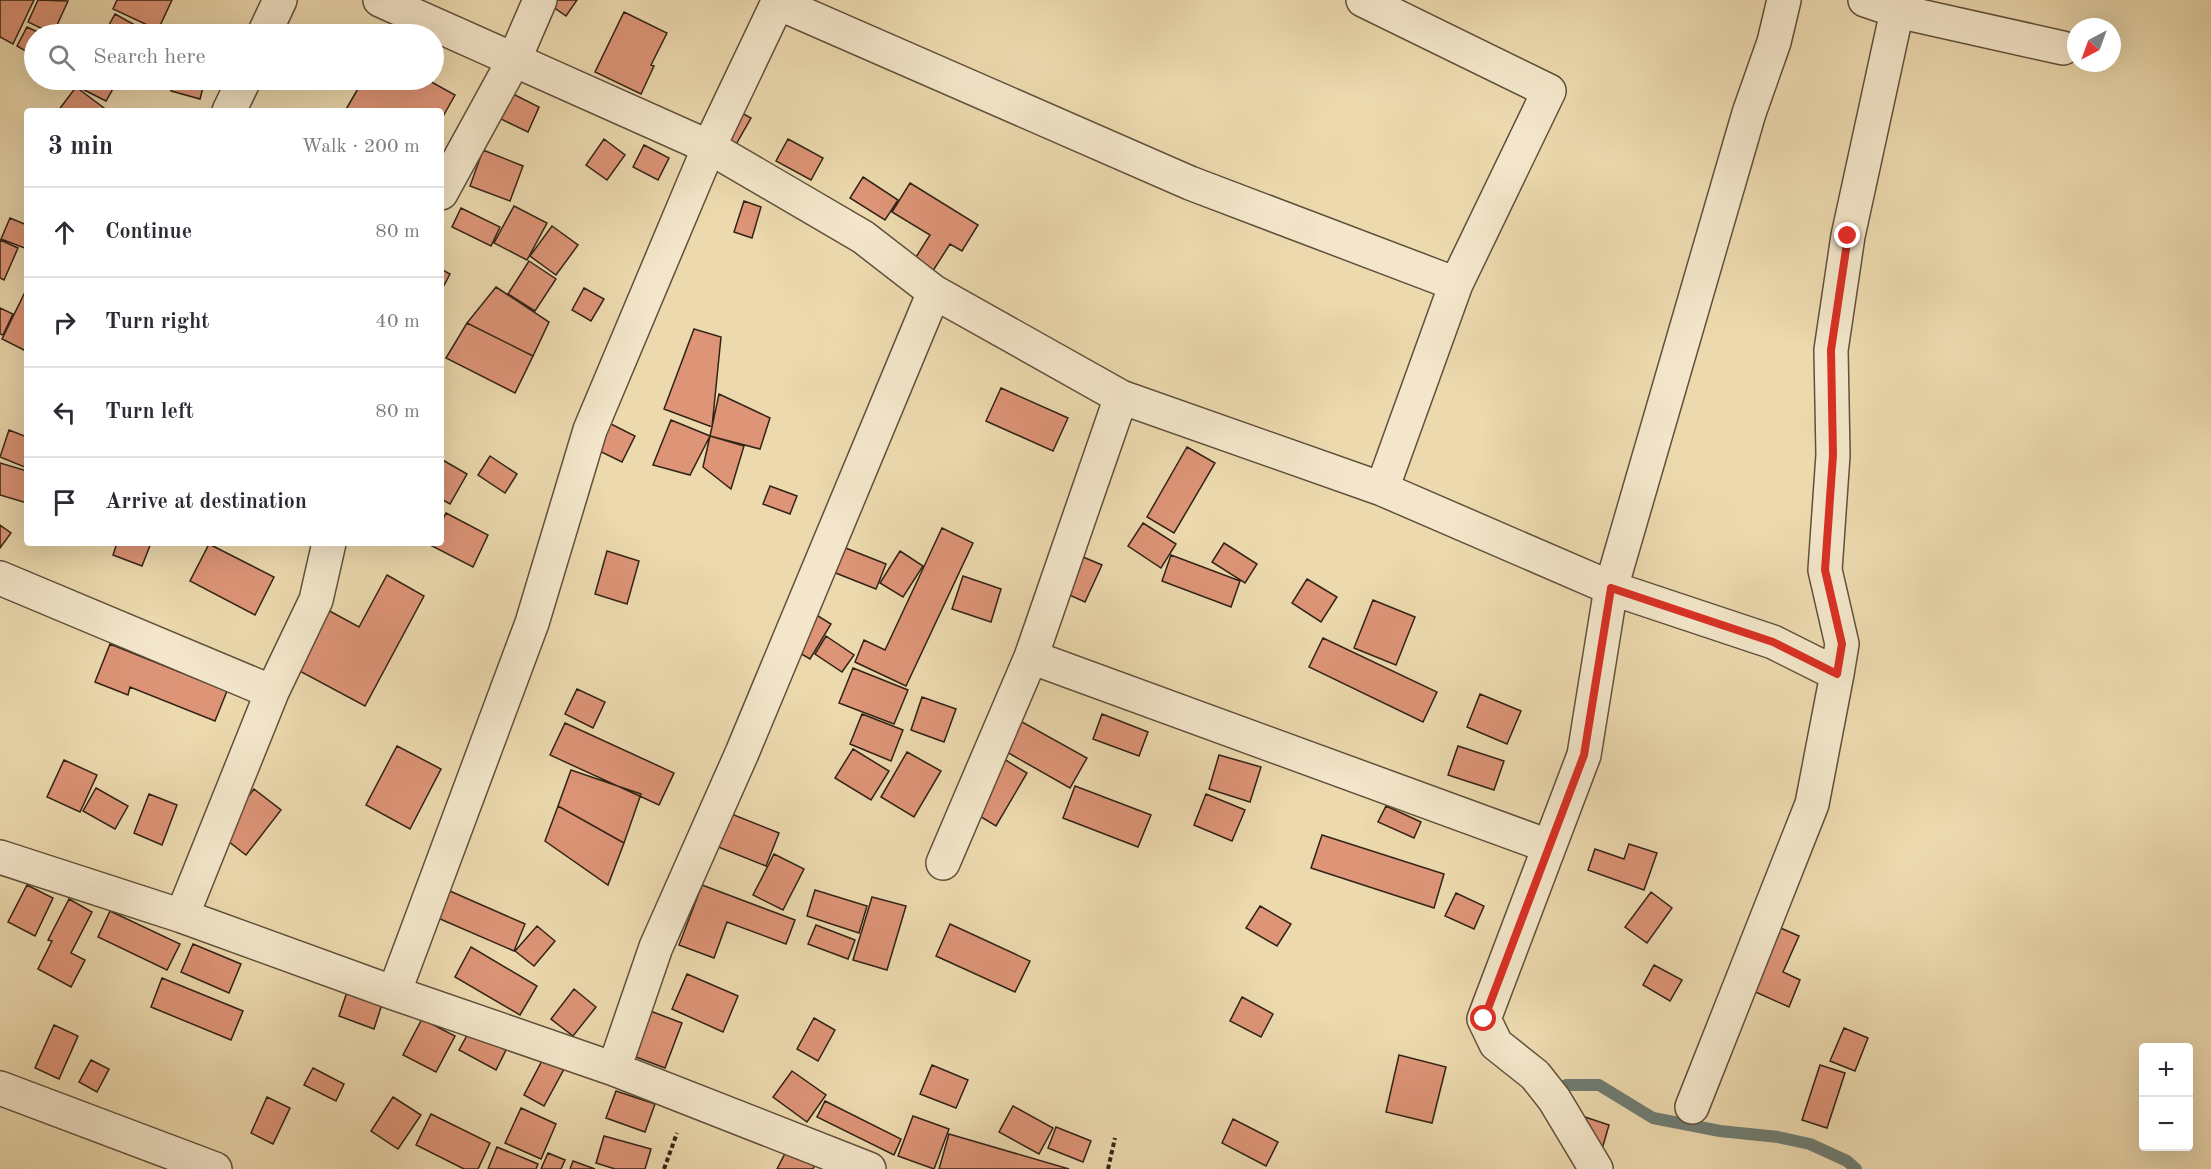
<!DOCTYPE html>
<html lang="en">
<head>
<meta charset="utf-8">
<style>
	:root { --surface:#fff; --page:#f2f2f3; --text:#2b2b33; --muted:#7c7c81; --line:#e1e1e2 }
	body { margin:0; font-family:"Old Standard TT",serif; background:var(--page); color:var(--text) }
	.controls { position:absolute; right:18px; bottom:18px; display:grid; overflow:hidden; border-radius:6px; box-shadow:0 6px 24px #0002 }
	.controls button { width:54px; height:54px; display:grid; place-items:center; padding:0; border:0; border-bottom:2px solid var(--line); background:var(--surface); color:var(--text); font:30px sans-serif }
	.compass { position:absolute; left:2067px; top:18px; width:54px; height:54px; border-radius:50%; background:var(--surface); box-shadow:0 6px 24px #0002; rotate:221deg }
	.stop { position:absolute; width:18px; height:18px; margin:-14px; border:4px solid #d93025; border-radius:50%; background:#fff }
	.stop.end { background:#d93025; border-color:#fff; box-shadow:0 2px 6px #0008 }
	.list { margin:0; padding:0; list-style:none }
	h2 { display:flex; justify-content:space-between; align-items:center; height:78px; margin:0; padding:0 24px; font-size:26px }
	h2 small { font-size:20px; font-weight:400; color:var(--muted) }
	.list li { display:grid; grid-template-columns:39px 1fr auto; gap:18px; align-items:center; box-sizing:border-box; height:90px; padding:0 24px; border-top:2px solid var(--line) }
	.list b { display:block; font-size:22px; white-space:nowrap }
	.list em { font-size:20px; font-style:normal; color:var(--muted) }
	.icon { flex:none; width:33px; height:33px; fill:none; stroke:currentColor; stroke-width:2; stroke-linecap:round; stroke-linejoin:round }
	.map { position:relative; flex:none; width:2211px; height:1169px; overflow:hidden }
	.search { position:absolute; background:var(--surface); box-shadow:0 6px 24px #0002; left:24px; top:24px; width:420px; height:66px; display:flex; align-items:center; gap:15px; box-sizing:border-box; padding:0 21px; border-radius:33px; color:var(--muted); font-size:22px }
	.panel { position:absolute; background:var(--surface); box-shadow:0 6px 24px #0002; left:24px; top:108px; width:420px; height:438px; border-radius:6px }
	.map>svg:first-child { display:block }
</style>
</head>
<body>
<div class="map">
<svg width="2211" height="1169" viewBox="0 0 2211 1169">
	<rect width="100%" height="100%" fill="#ecd9ae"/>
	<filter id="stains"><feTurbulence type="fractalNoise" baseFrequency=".00333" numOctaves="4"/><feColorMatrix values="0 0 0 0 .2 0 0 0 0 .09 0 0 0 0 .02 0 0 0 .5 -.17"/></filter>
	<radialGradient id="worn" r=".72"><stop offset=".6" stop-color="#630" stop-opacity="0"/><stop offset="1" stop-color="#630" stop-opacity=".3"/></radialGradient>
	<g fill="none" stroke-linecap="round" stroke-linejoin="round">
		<!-- stream -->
		<path stroke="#707d73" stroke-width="12" d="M1566,1085h33l54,33 67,13 58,6 32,7 37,17 9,8"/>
	</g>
	<!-- building -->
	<path fill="#dd9477" stroke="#322315" stroke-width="1.5" d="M0,0h34l-21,44 -13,-7z
		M38,0l30,1 -15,33 -25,-12z
		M117,0h55l-14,30 -45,-21z
		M543,0h34l-11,16z
		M624,12l43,21 -16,32 3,1 -13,28 -46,-22z
		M115,14l29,16 -2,4h-38z
		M27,27l15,7h-8v22l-17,-10z
		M64,80h54l-12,21z
		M174,80h31l-5,19 -29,-8z
		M363,80h65l27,15 -14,25v-9h-96z
		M76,87l32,24h-50z
		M513,94l26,13 -11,25 -27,-13z
		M731,107l20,11 -17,30 -19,-12z
		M604,139l21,16 -18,25 -21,-15z
		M788,139l35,19 -12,22 -35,-19z
		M644,145l25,13 -11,22 -25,-13z
		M483,150l40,16 -13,35 -40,-15z
		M863,177l35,23 -13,20 -35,-22z
		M910,183l68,42 -16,26 -12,-7 -21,33 -18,-12 19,-30 -38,-23z
		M744,201l17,6 -9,31 -18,-6z
		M514,206l33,17 -20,37 -33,-17z
		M461,208l39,19 -9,19 -39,-19z
		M10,218l17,7v24l-26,-10z
		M552,226l26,19 -22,30 -26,-19z
		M0,240l18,8 -14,32 -4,-2z
		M529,261l27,18 -21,32 -27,-17z
		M441,269l9,5 -9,17z
		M496,287l53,35 -16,34 -66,-33z
		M27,288v62l-1,1 -24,-12z
		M584,288l20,11 -13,22 -19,-11z
		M0,308l13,6 -10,21 -3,-1z
		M467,323l66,33 -18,37 -69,-35z
		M694,329l27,8 -9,90 -48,-18z
		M1001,388l67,30 -15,33 -67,-30z
		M719,394l51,24 -10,31 -50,-13z
		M603,420l32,16 -13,26 -33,-16z
		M671,420l39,16 -20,39 -37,-10z
		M9,430l18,7v31l-27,-11z
		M710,436l34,10 -13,43 -28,-22z
		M1187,447l28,16 -41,70 -27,-16z
		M490,456l27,18 -12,19 -27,-18z
		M441,459l26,15 -17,30 -9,-5z
		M0,463l27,8v32l-27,-8z
		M770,486l27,10 -7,18 -27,-10z
		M446,513l42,22 -15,32 -43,-22 1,-2h10v-20z
		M1143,523l33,21 -15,24 -33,-22z
		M0,525l11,8 -11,15z
		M942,528l31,15 -67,143 -51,-24 9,-22 21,10z
		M117,543h34l-9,23 -29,-11z
		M1224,543l33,21 -12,19 -33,-21z
		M209,544l65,33 -19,38 -65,-34z
		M838,545l48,19 -10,25 -48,-19z
		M607,551l32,10 -12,43 -32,-10z
		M900,551l23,15 -20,31 -23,-14z
		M1076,554l26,11 -17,37 -27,-12z
		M1171,555l69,26 -9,26 -69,-26z
		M387,575l37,21 -59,110 -71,-38 32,-59 33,18z
		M963,576l38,13 -10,33 -39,-13z
		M1307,579l30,18 -16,25 -29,-19z
		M1373,600l42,17 -19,48 -42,-17z
		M810,611l21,13 -21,35 -21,-12z
		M826,636l28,19 -12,17 -27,-18z
		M1323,638l114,54 -14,30 -114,-55z
		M110,644l117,47 -12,30 -85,-34 -2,8 -33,-13z
		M853,668l55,22 -14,34 -55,-21z
		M577,689l28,13 -12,26 -28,-14z
		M1480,694l41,17 -14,33 -40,-17z
		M922,697l34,12 -12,33 -33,-12z
		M862,714l41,16 -12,31 -41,-17z
		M1102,714l46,18 -9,24 -46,-17z
		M1015,718l72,40 -17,30 -72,-41z
		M565,723l109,50 -15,32 -109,-50z
		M397,746l44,23 -31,60 -44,-24z
		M1458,746l46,15 -10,29 -46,-15z
		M853,749l36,22 -18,29 -36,-22z
		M907,752l34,19 -27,46 -33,-20z
		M1219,755l42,12 -11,35 -41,-13z
		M999,756l28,17 -31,53 -28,-17z
		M64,760l33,15 -17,37 -33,-15z
		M571,770l70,24 -17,49 -66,-37z
		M1075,786l76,29 -13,32 -75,-29z
		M96,788l32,18 -13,23 -32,-18z
		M254,789l27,21 -35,45 -27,-21z
		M149,794l28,11 -15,40 -28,-12z
		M1206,794l39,16 -13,31 -38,-16z
		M558,806l66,37 -16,42 -63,-44z
		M1386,806l35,16 -7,16 -36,-16z
		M724,811l55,22 -13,33 -55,-22z
		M1322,835l122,39 -10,34 -123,-40z
		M1629,844l28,9 -13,37 -56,-20 7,-21 29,10z
		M774,854l30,15 -21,41 -30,-15z
		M27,885l26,13 -18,38 -27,-14z
		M702,885l93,35 -9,24 -59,-22 -13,36 -35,-13z
		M443,888l82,36 -11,27 -83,-36z
		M815,890l52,16 -8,27 -52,-17z
		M1651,892l21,16 -25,35 -22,-16z
		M1456,893l28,13 -10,23 -29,-13z
		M872,897l34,9 -19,64 -34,-10z
		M69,899l23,13 -21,41 14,7 -14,27 -33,-18 14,-28 -4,-1z
		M1260,906l31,18 -14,22 -31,-18z
		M110,911l70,33 -13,26 -69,-33z
		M950,924l80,37 -15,31 -79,-36z
		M816,925l39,15 -7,19 -40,-15z
		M537,926l18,15 -21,25 -19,-15z
		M1776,926l23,10 -16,36 17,8 -11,27 -40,-18z
		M193,944l48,20 -12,29 -48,-21z
		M471,947l66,39 -17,29 -65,-38z
		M1654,965l28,15 -12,21 -27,-16z
		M687,974l51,22 -15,36 -51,-23z
		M162,978l81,33 -12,29 -80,-33z
		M349,986l35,12 -10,31 -35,-13z
		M574,989l22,18 -23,29 -22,-17z
		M1242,997l31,17 -12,23 -31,-16z
		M645,1009l37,14 -17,45 -37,-14z
		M814,1018l21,12 -17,31 -21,-12z
		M422,1019l33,17 -19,36 -33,-17z
		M54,1025l24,11 -19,43 -24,-11z
		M1844,1028l24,10 -13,33 -25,-10z
		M470,1030l36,20 -10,20 -37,-20z
		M1399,1055l47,12 -14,56 -46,-11z
		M543,1059l21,10 -20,37 -20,-11z
		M91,1060l18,9 -12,23 -18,-10z
		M932,1065l36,15 -12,28 -36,-14z
		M1820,1065l25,8 -18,55 -25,-8z
		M313,1068l31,16 -8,17 -32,-16z
		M792,1071l34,24 -19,27 -34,-25z
		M616,1091l39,13 -10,28 -39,-14z
		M267,1097l23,11 -17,36 -22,-11z
		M393,1097l28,18 -23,34 -27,-18z
		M825,1101l76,38 -7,16 -77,-38z
		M1013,1106l40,22 -14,26 -40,-22z
		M521,1108l35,16 -15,35 -36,-16z
		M431,1114l59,29 -12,26h-14l-48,-24z
		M913,1116l36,13 -15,40 -36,-13z
		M1585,1117l24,8 -11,38 -24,-8z
		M1233,1119l45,23 -12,24 -44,-23z
		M1056,1127l35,14 -8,21 -35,-14z
		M949,1134l120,35h-130z
		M604,1136l47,13 -6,20h-30l-19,-6z
		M791,1142l28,14 -6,13h-36z
		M497,1147l41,17 -2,5h-48z
		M548,1153l17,7 -4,9h-20z
		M573,1161l22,8h-25z"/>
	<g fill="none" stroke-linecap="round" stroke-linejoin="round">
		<defs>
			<path id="minor" d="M380,0l329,147 154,90 71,55 187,105 261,92 229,99 162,54 64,32
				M1363,0l186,91 -93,193 -74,205
				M1865,0l32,11 166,37
				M778,3l412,180 266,101
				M264,34l16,-34
				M229,111l15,-31
				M441,193l73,-133 26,-60
				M0,578l272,114
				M1031,657l517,189
				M0,857l182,59 212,77 220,76 255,100
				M943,863l88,-206 90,-260
				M182,916l90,-224 44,-92 13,-57
				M394,993l138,-370 58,-193 119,-283 70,-147
				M614,1069l42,-122 86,-194 192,-461
				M0,1088l215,81
				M1692,1107l120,-303 25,-130 5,-30 -17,-74 8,-115 -2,-105 17,-114 49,-225
				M1596,1169l-42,-70 -19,-24 -39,-31 -12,-25 100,-264 27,-167 138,-475 25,-71 10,-42"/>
		</defs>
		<!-- minor casing -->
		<use href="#minor" stroke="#60503b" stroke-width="36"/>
		<!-- path -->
		<path stroke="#322315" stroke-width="4" stroke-dasharray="4.5 3" stroke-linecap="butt" d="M664,1169l13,-36
			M1108,1169l7,-31"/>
		<!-- minor -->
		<use href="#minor" stroke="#f3e6ca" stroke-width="33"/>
	</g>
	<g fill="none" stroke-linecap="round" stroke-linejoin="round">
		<!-- route -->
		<path stroke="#d93025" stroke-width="8" d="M1484,1019l100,-264 27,-167 162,54 64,32 5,-30 -17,-74 8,-115 -2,-105 17,-114"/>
	</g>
	<rect width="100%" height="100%" filter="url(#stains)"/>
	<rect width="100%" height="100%" fill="url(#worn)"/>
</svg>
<div class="controls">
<button>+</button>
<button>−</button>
</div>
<svg class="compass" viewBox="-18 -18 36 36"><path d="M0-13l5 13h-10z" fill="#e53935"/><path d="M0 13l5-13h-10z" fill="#7c7c81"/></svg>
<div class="stop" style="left:1484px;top:1019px"></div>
<div class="stop end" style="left:1848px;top:236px"></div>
<div class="search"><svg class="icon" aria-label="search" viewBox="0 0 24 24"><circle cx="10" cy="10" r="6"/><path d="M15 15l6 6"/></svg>Search here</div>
<section class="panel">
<h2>3 min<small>Walk · 200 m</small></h2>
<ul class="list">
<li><svg class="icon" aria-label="ahead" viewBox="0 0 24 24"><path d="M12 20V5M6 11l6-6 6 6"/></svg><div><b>Continue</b></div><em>80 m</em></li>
<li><svg class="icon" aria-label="right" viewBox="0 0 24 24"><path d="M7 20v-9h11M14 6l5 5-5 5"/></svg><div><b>Turn right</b></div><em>40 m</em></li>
<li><svg class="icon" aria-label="left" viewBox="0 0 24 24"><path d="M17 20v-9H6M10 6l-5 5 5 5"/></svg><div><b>Turn left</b></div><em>80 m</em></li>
<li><svg class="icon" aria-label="arrive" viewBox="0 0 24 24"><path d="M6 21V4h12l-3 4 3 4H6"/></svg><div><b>Arrive at destination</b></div></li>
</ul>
</section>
</div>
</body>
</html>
